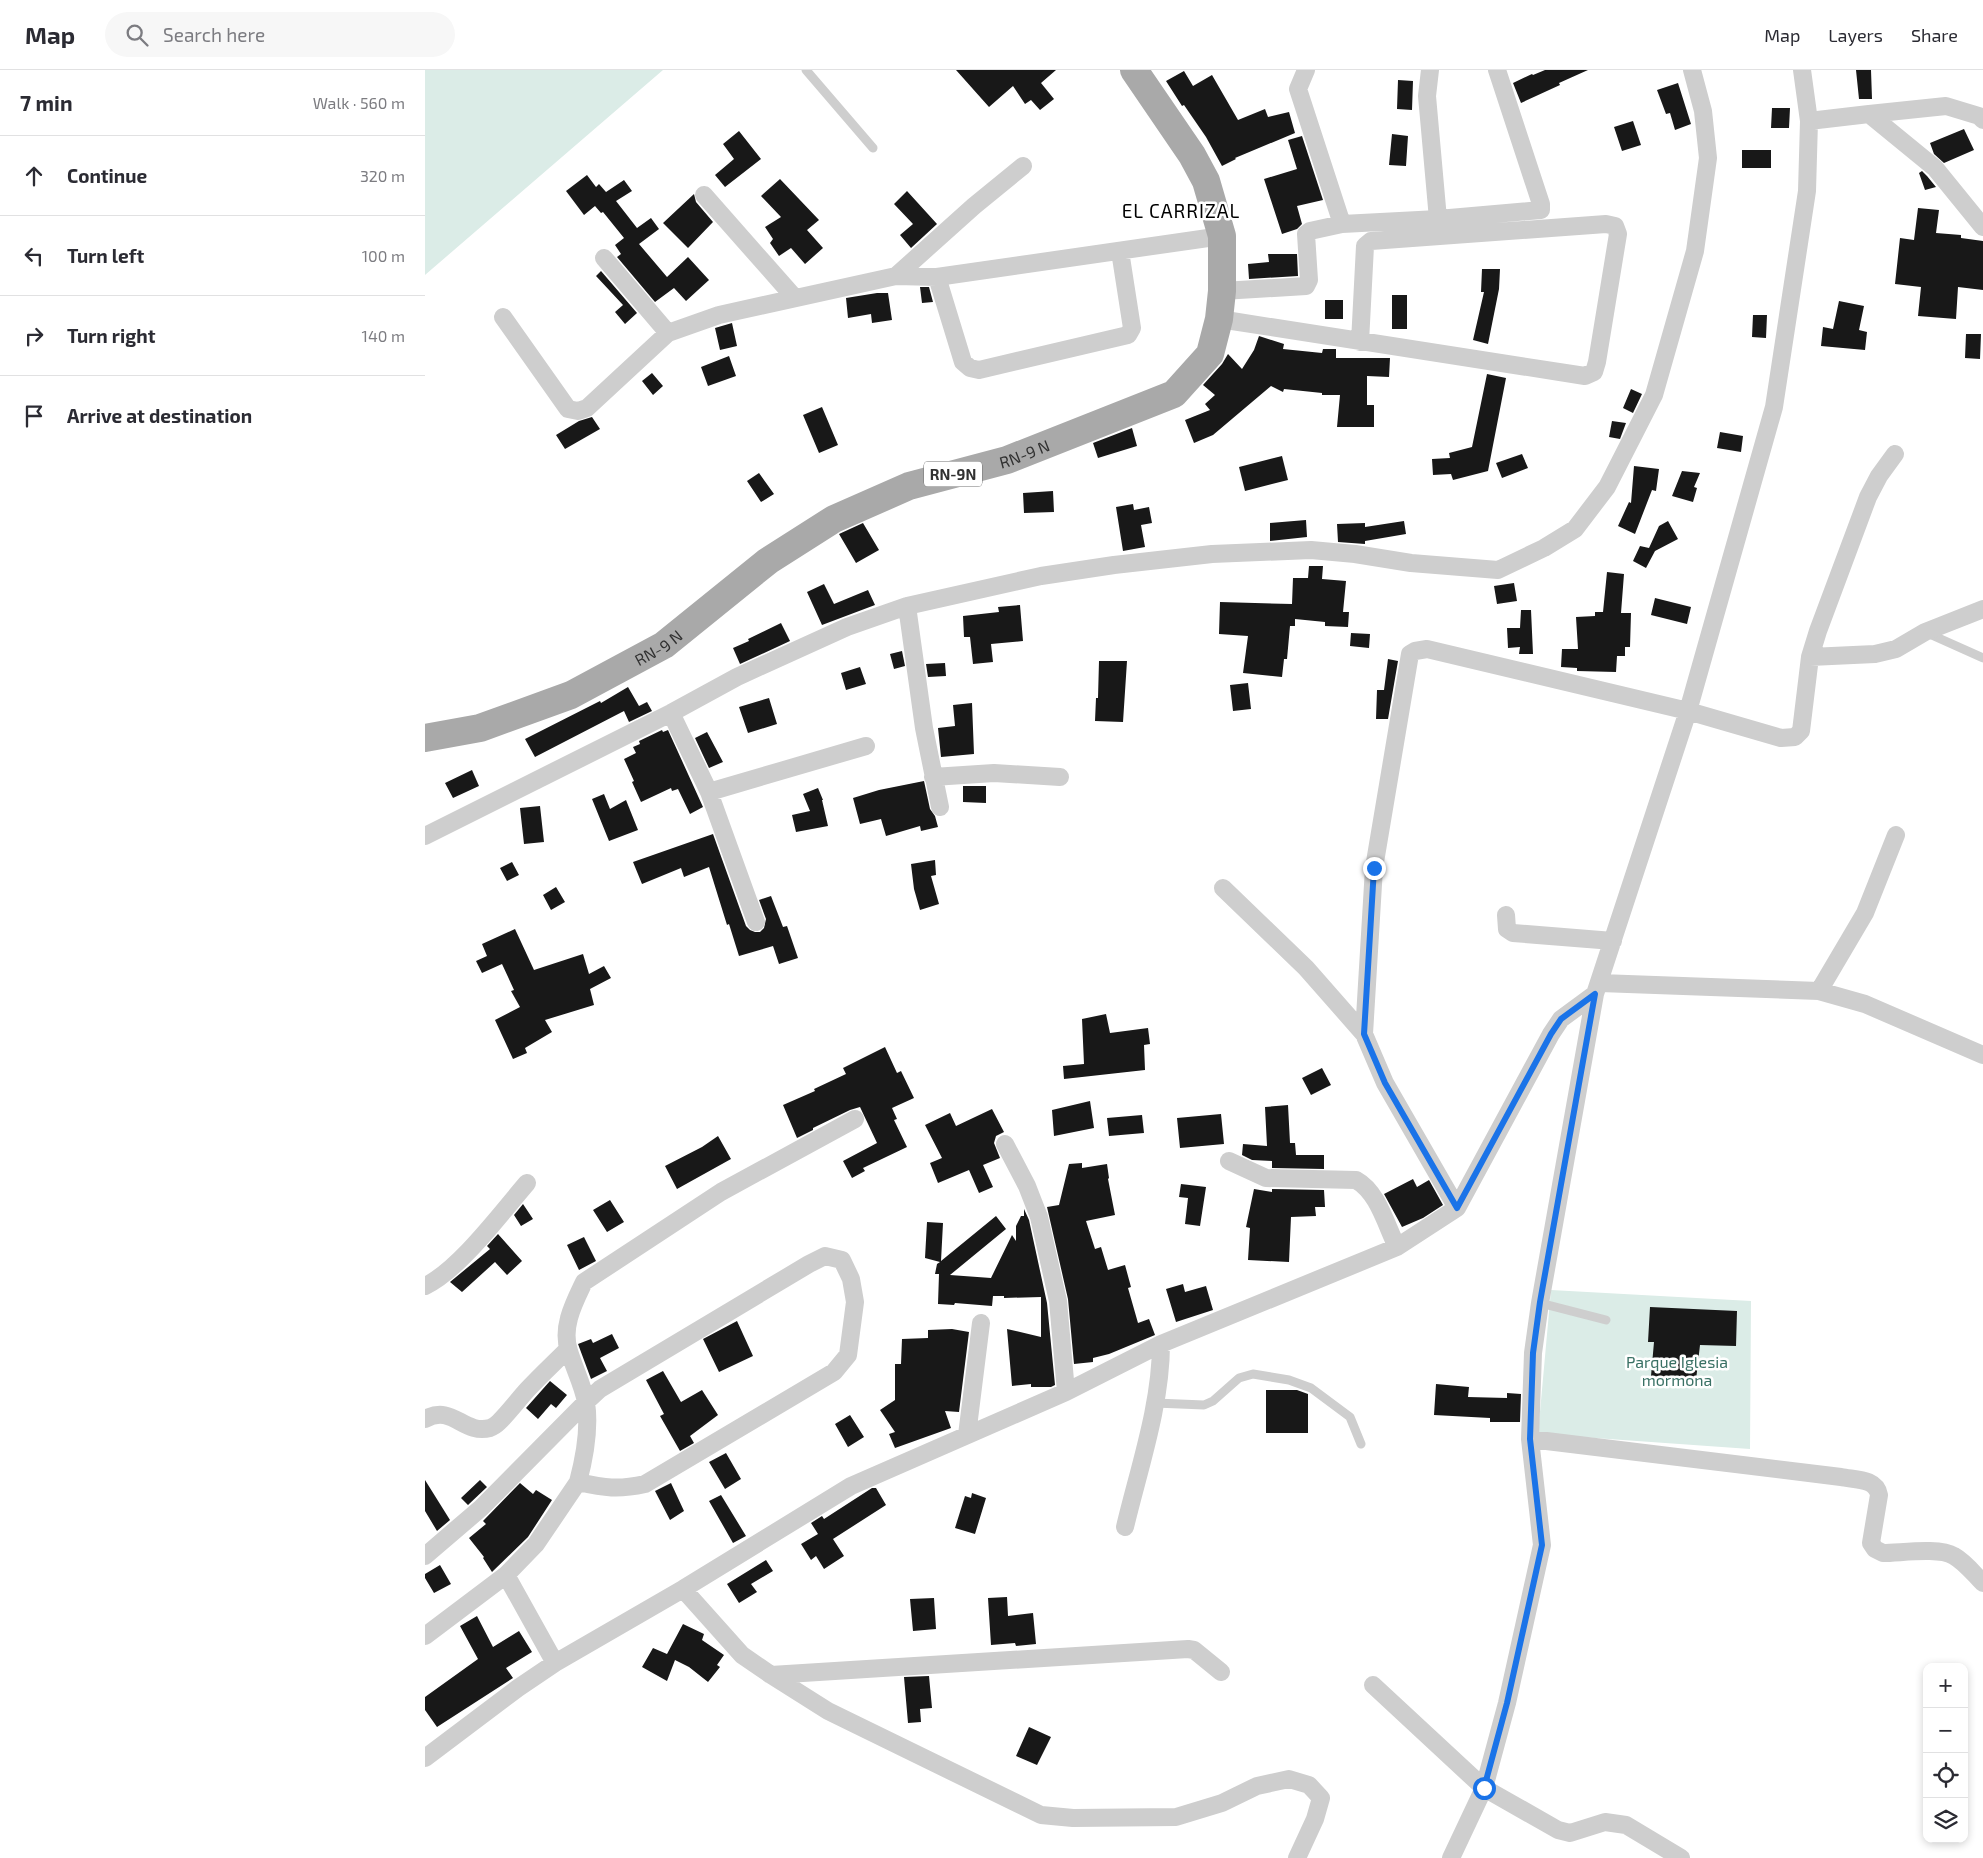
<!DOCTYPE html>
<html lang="en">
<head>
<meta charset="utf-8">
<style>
	:root { --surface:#fff; --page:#f7f7f7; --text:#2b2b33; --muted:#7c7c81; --line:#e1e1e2 }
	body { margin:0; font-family:"Exo 2",sans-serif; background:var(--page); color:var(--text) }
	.controls { position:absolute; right:15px; bottom:15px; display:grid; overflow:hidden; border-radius:10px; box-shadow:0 2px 8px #0003 }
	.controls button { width:45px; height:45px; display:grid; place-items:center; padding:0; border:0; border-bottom:1px solid var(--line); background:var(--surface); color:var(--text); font:25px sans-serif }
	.stop { position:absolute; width:15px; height:15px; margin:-11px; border:4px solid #1a73e8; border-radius:50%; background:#fff }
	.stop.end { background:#1a73e8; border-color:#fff; box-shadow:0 1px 5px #0008 }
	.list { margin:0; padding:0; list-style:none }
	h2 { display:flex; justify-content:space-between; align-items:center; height:65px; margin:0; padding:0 20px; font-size:21px }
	h2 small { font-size:16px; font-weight:400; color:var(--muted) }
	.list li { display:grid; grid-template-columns:32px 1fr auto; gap:15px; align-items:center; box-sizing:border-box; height:80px; padding:0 20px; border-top:1px solid var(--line) }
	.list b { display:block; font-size:19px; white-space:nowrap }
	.list em { font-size:16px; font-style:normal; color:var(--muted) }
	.icon { flex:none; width:28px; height:28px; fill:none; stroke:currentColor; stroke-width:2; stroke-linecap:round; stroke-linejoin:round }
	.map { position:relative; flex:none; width:1558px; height:1788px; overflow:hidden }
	header { display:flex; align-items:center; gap:30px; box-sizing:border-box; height:70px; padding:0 25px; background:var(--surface); border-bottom:1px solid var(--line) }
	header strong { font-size:24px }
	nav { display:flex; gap:28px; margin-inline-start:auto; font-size:18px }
	.search { width:350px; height:45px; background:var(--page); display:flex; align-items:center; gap:12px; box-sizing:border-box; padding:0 18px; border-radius:28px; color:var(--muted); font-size:19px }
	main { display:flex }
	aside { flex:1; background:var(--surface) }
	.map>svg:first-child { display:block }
</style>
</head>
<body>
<header>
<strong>Map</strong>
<div class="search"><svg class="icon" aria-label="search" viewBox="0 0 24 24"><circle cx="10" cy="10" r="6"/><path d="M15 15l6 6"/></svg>Search here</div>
<nav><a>Map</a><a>Layers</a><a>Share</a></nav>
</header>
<main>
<aside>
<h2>7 min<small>Walk · 560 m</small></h2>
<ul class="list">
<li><svg class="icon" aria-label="ahead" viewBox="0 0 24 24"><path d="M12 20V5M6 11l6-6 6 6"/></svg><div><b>Continue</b></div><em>320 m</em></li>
<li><svg class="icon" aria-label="left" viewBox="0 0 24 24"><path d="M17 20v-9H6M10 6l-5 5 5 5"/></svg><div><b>Turn left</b></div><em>100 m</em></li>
<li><svg class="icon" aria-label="right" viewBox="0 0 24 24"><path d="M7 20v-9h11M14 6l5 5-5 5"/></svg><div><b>Turn right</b></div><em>140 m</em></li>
<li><svg class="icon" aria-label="arrive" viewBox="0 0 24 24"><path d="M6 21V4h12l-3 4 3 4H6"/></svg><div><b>Arrive at destination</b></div></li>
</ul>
</aside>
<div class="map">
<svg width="1558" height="1788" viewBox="0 0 1558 1788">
	<rect width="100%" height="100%" fill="#fff"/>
	<!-- green -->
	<path fill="#dbece7" d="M0,0h238l-238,205z
		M1126,1220l200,11 -1,148 -212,-15z"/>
	<!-- building -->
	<path fill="#181818" d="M531,0h100l-15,13 13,16 -14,11 -9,-10 -6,4 -12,-18 -24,21z
		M1120,0h43l-29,13 1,2 -39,18 -8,-20 19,-9 1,1z
		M1431,0h15l1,29h-13z
		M759,1l9,15 19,-11 26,45 27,-11 3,8 21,-5 6,21 -60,25 1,1 -14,7 -16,-29 -22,-32 -2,1 -16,-25z
		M973,10l15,1 -1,29 -15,-1z
		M1253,13l13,41 -16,6 -5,-17 -4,1 -9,-24z
		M1347,38h18l-1,20h-18z
		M1208,51l8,24 -19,6 -8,-24z
		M1539,59l10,21 -30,13 -10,-9 -4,-11z
		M314,61l22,28 -36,28 -10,-12 19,-16 -11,-15z
		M967,64l16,2 -2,30 -17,-1z
		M877,66l21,64 -26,6 5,18 -5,5 -15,5 -18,-55 33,-10 -9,-29z
		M1317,80h29v18h-29z
		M1497,101l5,5 9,11 -11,3 -6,-17z
		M162,105l9,12 3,-3 7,8 18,-12 8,11 -16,10 21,27 14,-10 8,11 -20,15 28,33 21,-20 21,23 -23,21 -12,-13 -19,14 -38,-45 4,-3 -6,-9 9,-7 -21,-26 -2,1 -6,-7 -11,9 -18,-24z
		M355,109l39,41 -12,10 16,18 -18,16 -14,-16 -12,8 -9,-13 3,-4 -8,-12 16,-10 -20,-21z
		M482,121l30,33 -26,24 -11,-13 13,-11 -19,-20z
		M269,124l2,8 17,20 -25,26 -25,-25z
		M1493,138l21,2 -3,23 25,2v3l22,3v49l-25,-3 -2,32 -38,-3 3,-29 -26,-3 5,-46 14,2z
		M843,184h29l1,22 -49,3 -1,-15 21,-2z
		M1057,199h18l-1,20 -11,55 -15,-4 11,-48h-3z
		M176,201l36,42 -12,11 -10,-12 8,-7 -27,-29z
		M495,217h9l4,15 -11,1z
		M452,223h11l4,27 -20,3 -1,-9 -23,4 -2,-20z
		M967,225h15v34h-15z
		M900,230h18v19h-18z
		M1414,231l25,5 -5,24 8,2 -2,18 -44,-4 2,-19 10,2z
		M1328,245h14l-1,23 -14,-1z
		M307,253l5,23 -17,4 -5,-22z
		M1541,264h15l-1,25 -15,-1z
		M834,266l25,8 -1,5 39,4 1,-4h13v9h54l-1,19 -22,-1v29h7v22h-37l3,-32h-18v-2l-38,-4 -1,3 -12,-6 -58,49 -19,8 -9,-23 25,-10 -5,-6 10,-9 -12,-10 19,-21 6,-10 14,15 12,-19z
		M304,286l7,20 -28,10 -7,-19z
		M227,303l11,13 -10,9 -11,-14z
		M1062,304l19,4 -18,93 -35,9 -2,-6 -18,1 -1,-16 18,-1 -1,-5 23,-6z
		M1206,319l11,5 -9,19 -10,-5z
		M397,337l16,38 -19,8 -16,-38z
		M167,347l8,12 -35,20 -9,-14 23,-14z
		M1187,351l14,2 -6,16 -11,-2z
		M707,358l5,18 -39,12 -5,-15z
		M1295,362l23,4 -2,16 -24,-4z
		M1097,384l6,14 -26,10 -6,-15z
		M857,386l6,24 -43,11 -6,-24z
		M1209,396l25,3 -3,22 -4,-1 -17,44 -17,-8 11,-24 2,1z
		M1257,401l18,2 -6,14 3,1 -4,14 -21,-6z
		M334,403l15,21 -13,8 -14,-21z
		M628,421l1,21 -30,1 -1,-20z
		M708,434l1,6 15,-3 3,16 -11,2 4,22 -22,4 -7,-44z
		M881,450l1,17 -37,4v-18z
		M979,451l2,13 -41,7v3l-27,-2 -1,-18 28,-1v4z
		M1243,451l10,18 -23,12 -9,17 -13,-7 7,-15 9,2 10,-22z
		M438,453l16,27 -23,13 -17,-29z
		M884,496h14l-1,13 24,2 -3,31h6l-1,15 -23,-1v-4l-30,-3v7h-5l-3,33h-3l-2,18 -39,-4 5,-37 -29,-2 1,-32 72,2 1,-26h15z
		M1182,502l17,2 -3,39h10l-1,34h-5v9h-8l-1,16 -39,-1v-3l-16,-1 1,-18h16l-2,-32 19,-1v-4h8z
		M1089,513l3,18 -20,3 -3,-18z
		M399,514l10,20 34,-14 7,15 -53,20 -15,-33z
		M1230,528l36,9 -4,17 -36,-9z
		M595,535l3,36 -32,3 2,18 -20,2 -3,-27h-6l-1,-21 36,-4 -1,-5z
		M1096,540h10l2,44h-14l1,-7 -12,1 -1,-20h13z
		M356,553l9,18 -50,23 -7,-16 16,-7 -1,-2z
		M926,563l19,1 -1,14 -19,-2z
		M477,581l3,15 -11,3 -4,-15z
		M963,589l10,2 -10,58h-12l1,-29h7z
		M674,591h28l-4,61 -28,-1 1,-23h2z
		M520,593l1,13 -18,1 -2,-13z
		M435,597l6,17 -20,6 -5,-17z
		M823,613l3,26 -18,2 -3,-26z
		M203,617l11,19 8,-4 5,9 -23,11 -5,-11 -89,46 -10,-18 75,-38 1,2z
		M344,628l8,26 -29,9 -9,-26z
		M547,633l2,51 -33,3 -3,-29 17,-2 -2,-21z
		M237,660l1,2 5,-2 35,77 -13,7 -12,-25 -6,2 -1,-3 -30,14 -9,-20 2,-1 -10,-22 12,-6 -3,-6 7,-3 -1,-3z
		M282,662l16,30 -14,6 -14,-30z
		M47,700l7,16 -26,12 -8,-15z
		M499,711l6,28 5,7 3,11 -17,4 -1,-5 -34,10 -5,-17 -21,5 -7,-26 26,-8z
		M538,716h23v17l-23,-1z
		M393,718l5,12h-1l6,26 -32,6 -4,-17 18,-4 -7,-17z
		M179,724l6,15 16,-9 12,30 -29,11 -17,-42z
		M115,736l4,36 -20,2 -4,-36z
		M288,764l33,92 4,4 5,2h5l4,-4 2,-9 -7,-19 12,-4 12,31 4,-1 11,32 -19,6 -6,-18 -34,10 -10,-32 -2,1 -18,-58 -25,10 -3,-9 -39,16 -9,-22z
		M510,790l1,15 -5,1 8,28 -19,6 -6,-21 -3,-25z
		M87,792l7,13 -12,6 -7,-13z
		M131,817l9,15 -14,8 -8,-15z
		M90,859l19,41 49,-16 6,20 15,-8 7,12 -21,11 4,16 -49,15 7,12 -27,16 2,5 -14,6 -18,-39 25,-13 -9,-16 3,-1 -12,-26 -20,9 -6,-12 11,-5 -5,-12z
		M681,944l4,19 38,-5 2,16 -6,1 1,25 -81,9 -1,-13 21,-2 -2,-45z
		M460,977l12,26 4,-2 13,27 -22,10 5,11 -3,1 13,27 -44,21 2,3 -13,7 -9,-17 34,-18 -17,-36 -10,3 -37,18v2l-16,8 -14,-33 32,-14 -1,-2 32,-15 -3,-6z
		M897,998l9,17 -20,10 -9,-17z
		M665,1031l4,27 -40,8 -2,-26z
		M863,1035l2,38h5l1,12h28v14l-52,-1v-7l-20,-1 -10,-5 1,-11 24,2 -2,-39z
		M567,1039l12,23 -8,4 -2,7 6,15 -17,7 10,22 -14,6 -10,-23 -31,13 -8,-20 12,-5 -17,-33 25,-12 6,13z
		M796,1044l3,30 -44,4 -3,-30z
		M717,1045l2,18 -35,3 -2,-18z
		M293,1066l13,23 -54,30 -12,-23 37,-19z
		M657,1093v5l25,-4 2,14 -1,1 7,36 -29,6 9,28 6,-2 7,23 17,-5 6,22 -3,1 10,35 11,-4 6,16 -46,19 -16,4v4l-19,2 -6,-65 -21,-92 12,-2 10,-41z
		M988,1109l4,8 12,-7 14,25 -20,13 -21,9 -18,-33z
		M756,1114l25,3 -6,39 -15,-2 3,-26 -9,-1z
		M829,1119l18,3v-3l52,1 1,17h-10l1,9 -25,1 -2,45 -41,-2 2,-32 -4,-1z
		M185,1130l14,22 -17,10 -14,-22z
		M98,1134l10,15 -12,7 -7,-11z
		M599,1139l5,11 18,83 8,82 -4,2h-20v-3l-19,2 -5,-57 34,8v-40l-37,1v-2h-11l-1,10 -37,-3 -1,2 -16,-1 1,-30h-4l2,-10 3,-2 -15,-4 2,-36 16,1 -2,38 55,-45 10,13 -56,46 41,3 21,-43 4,6v-15l5,-10h3z
		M73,1164l24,27 -15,14 -12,-13 -33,30 -12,-10 40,-33 -3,-3z
		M159,1167l12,24 -17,9 -12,-25z
		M758,1214l2,8 21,-6 7,24 -37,12 -10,-33z
		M1225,1237l87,4 -1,35 -36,-1 -4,35 -45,-4 3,-34h-6z
		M312,1251l16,35 -34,16 -16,-33z
		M527,1259l17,3 -10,80 -14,-1 6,17 -56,20 -6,-14 6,-2 -15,-22 15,-10v-36h6l1,-25 26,-1v-8z
		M187,1264l7,14 -19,10 7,13 -16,8 -13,-35 13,-5 2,4z
		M238,1301l18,31 21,-12 16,25 -28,21 4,7 -14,8 -20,-35 4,-2 -18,-34z
		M125,1311l17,14 -11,13 -5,-4 -13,15 -12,-11z
		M1011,1314l33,3 -1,10 39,1v-5l14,1 -1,28h-30v-4l-56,-3z
		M841,1320h31l11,4v39h-42z
		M425,1345l14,22 -16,10 -13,-23z
		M301,1383l15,26 -16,10 -16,-27z
		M0,1410l25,40 -13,11 -12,-20z
		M55,1410l7,7 -19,18 -7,-7z
		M95,1413l13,11 3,-4 16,10 -24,37 -36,35 -9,-14 1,-1 -15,-19 17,-14 -3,-3z
		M246,1413l13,28 -14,9 -15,-29z
		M447,1418h4l10,17 -53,34 11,17 -20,13 -8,-13 -5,4 -10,-16 17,-10 -7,-11 11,-7 2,3z
		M547,1423l14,5 -11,36 -20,-6 10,-32 6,2z
		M296,1425l25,41 -13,7 -24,-42z
		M341,1490l7,11 -22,13 6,8 -18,11 -12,-19z
		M15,1495l11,19 -17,9 -9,-15v-4z
		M582,1527l1,19 25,-3 3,31 -20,2 -1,-3 -24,2 -3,-47z
		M509,1528l2,31 -23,2 -3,-32z
		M52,1546l16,31 26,-16 13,21 -26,16 7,10 -76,49 -12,-17v-13l53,-38 -18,-33z
		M258,1554l21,10 -2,6 22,15 -7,10 3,2 -12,15 -19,-15 -14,-7 -8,21 -25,-14 11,-19 14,6z
		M504,1606l3,32 -12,1 1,13 -13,1 -4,-46z
		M604,1657l22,10 -14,28 -21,-9z"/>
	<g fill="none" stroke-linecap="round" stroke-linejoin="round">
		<!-- lane -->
		<path stroke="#cecece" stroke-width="9" d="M381,0l67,78
			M1500,562l58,26
			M1115,1233l66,17
			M730,1333l49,2 9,-4 26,-23 14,-4 36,6 22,8 39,29 11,27"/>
		<!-- street -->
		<path stroke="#cecece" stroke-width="18" d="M881,0l-8,19 44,135
			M1005,0l-3,26 11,123
			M1444,44l77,-8 33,10 4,4
			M1384,51l60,-7 66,54 48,59
			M279,125l90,102
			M179,188l64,75
			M471,206l78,-70 49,-40
			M512,207l26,85 7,6 9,2 149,-35 4,-7 -12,-77
			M797,221l84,-5 3,-6 -3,-46 4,-3 32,-7 96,-5 103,-9v-6l-44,-134
			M78,247l65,92 10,2 9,-3 81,-75 51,-18 177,-39 41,1 285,-41
			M794,249l366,57 9,-4 3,-10 21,-128 -3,-8 -9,-2 -235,17 -6,5 -5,96
			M482,536l17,122 16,79
			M1385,587l65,-3 21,-5 29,-17 58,-23
			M246,643l38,79 47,130
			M508,707l61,-4 66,4
			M284,722l157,-46
			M0,766l246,-123 66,-36 110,-50 60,-21 134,-30 73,-11 98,-11 99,-4 44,4 56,9 87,7 46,-22 31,-19 32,-42 47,-92 41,-144 13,-93 -5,-47 -11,-41
			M798,818l83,80 58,66 21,49 72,125
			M1081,845l1,14 6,4 100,8
			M1175,913l219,8 46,13 118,51
			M1394,921l46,-78 31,-78
			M939,964l10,-166 36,-214 5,-3 12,-2 261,62 93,27 14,-1 6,-6 9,-74 8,-26 50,-134 11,-21 16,-22
			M580,1074l22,42 12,31 19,84 8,91
			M804,1091l37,17 90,2c22,12 30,45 41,67
			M0,1216c34,-16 76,-73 102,-103
			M0,1349c28,-15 38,16 65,9 3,-1 7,-4 9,-6 10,-10 19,-22 28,-32 13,-14 27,-27 41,-41
			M542,1365l14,-112
			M1105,1369l311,38c14,3 35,1 38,18l-8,48 4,6 8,4c18,0 56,-6 71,3 11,6 20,18 29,27
			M700,1457c14,-59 36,-122 36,-183
			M0,1486l56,-48 105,-106 14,-13 209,-125 16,-8 17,4 9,19 4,23 -7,53 -14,17 -189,112c-27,6 -40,4 -67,-2 7,-26 12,-53 8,-80 -3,-17 -12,-34 -17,-51 -8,-24 5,-48 15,-69l137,-90 134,-73
			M81,1505l30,-31 42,-62
			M258,1519l59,66 29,20 57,36 213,104 32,3 103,-1 46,-14 35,-17 32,-7 20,6 12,13 -6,21 -18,39
			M0,1566l81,-61 49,88
			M346,1605l417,-26 6,1 27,22
			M948,1615l111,103 74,42 12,3 35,-11 21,3 55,33
			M0,1688l93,-70 37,-25 128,-74 168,-103 215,-94 95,-48 236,-97 60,-39 94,-174 10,-15 34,-25
			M1026,1788l33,-70 23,-85 35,-158 -12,-106 3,-86 7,-50 55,-309 93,-283 86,-304 33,-216 2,-70 -7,-51"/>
		<!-- primary -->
		<path stroke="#a9a9a9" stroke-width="28" id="s1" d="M0,668l55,-10 91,-33 93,-50 104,-84 66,-42 75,-33 98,-26 167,-66 36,-40 9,-35 3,-28v-55l-16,-55 -14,-26 -58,-85"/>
	</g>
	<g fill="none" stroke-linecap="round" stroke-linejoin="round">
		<!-- route -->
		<path stroke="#1a73e8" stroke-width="6" d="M949,798l-10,166 21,49 72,125 94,-174 10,-15 34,-25 -55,308 -7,51 -3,86 12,106 -35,158 -23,85"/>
	</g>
	<g text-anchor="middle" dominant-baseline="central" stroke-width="5" stroke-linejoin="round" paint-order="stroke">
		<!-- shield labels -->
		<rect fill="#fff" stroke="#6f6f6f" stroke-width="1" x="499" y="391.5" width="58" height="25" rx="4"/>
		<g font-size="15" font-weight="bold" fill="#313131">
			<text x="528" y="404">RN-9N</text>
		</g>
		<!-- street labels -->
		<g font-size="16" fill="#313131" stroke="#fff">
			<text stroke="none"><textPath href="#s1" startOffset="672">RN-9 N</textPath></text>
			<text stroke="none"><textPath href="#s1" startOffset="252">RN-9 N</textPath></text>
		</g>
		<!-- park labels -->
		<g font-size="16" fill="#3a7165" stroke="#fff">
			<text x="1252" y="1291">Parque Iglesia<tspan x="1252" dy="18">mormona</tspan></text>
		</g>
		<!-- quarter labels -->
		<g font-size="19" letter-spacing="1" fill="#000" stroke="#fff">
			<text x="756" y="140">EL CARRIZAL</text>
		</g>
	</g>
</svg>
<div class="controls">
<button>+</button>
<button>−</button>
<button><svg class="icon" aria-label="locate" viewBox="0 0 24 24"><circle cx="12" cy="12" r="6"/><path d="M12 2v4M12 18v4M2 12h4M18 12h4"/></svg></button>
<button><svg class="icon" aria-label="layers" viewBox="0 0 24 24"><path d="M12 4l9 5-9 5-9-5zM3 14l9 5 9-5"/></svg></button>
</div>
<div class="stop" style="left:1059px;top:1718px"></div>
<div class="stop end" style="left:949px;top:798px"></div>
</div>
</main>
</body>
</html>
